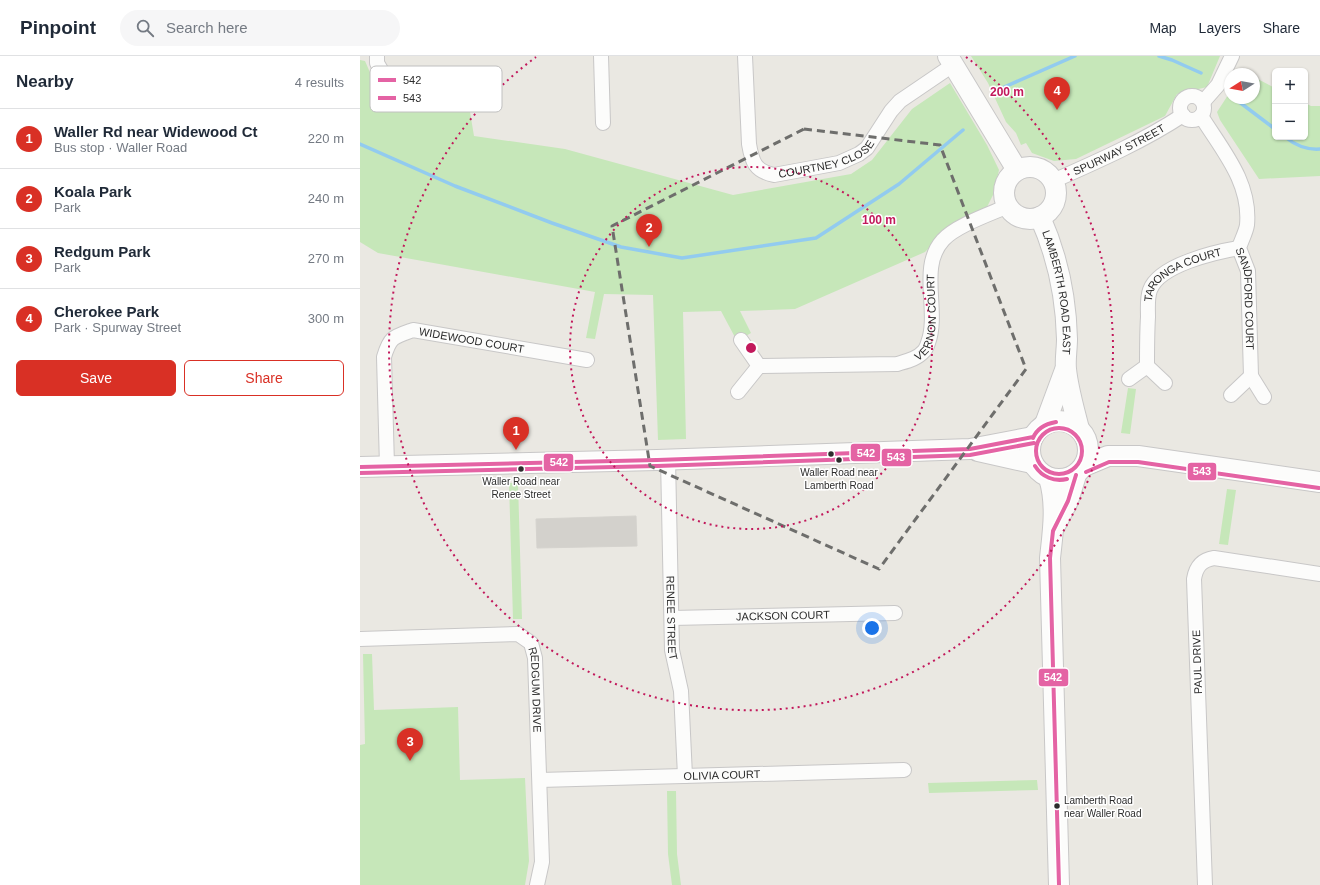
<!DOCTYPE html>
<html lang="en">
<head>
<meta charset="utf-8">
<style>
	:root { --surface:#fff; --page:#f6f6f7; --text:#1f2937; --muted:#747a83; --line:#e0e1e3; --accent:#d93025 }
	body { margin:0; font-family:Helvetica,sans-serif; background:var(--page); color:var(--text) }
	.controls { position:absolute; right:12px; top:12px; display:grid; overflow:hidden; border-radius:6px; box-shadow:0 1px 3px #0004 }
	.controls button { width:36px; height:36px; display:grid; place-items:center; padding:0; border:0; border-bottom:1px solid var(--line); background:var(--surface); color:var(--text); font:20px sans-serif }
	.compass { position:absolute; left:864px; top:12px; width:36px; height:36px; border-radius:50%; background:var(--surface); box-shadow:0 1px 3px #0004; rotate:259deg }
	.you { position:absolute; left:512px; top:572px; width:14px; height:14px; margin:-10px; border:3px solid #fff; border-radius:50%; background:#1a73e8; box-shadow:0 0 0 6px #1a73e833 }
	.badge { display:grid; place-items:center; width:26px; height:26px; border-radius:50%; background:var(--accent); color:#fff; font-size:13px; font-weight:700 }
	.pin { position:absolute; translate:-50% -33px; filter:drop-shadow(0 1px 2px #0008) }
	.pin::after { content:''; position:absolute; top:21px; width:14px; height:12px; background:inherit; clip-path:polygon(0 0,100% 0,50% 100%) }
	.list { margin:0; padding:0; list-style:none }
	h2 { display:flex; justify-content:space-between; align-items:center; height:52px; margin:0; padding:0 16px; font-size:17px }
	h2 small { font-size:13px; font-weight:400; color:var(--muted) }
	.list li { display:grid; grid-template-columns:26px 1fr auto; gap:12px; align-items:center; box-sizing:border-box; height:60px; padding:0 16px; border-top:1px solid var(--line) }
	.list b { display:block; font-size:15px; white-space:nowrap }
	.list p { margin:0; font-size:13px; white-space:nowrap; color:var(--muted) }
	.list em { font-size:13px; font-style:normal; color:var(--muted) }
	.actions { display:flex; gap:8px; padding:12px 16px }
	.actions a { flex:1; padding:9px 0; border:1px solid var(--accent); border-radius:6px; text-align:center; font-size:14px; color:var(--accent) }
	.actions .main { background:var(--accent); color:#fff }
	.icon { flex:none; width:22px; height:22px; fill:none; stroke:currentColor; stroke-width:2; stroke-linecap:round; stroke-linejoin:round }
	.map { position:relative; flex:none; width:960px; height:829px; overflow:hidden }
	header { display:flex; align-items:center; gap:24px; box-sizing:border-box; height:56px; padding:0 20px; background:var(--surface); border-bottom:1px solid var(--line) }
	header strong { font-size:19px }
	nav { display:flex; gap:22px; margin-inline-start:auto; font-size:14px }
	.search { width:280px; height:36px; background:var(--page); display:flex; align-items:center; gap:10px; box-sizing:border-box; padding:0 14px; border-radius:22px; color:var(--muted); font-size:15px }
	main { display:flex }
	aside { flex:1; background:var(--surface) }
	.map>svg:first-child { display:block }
</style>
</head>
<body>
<header>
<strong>Pinpoint</strong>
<div class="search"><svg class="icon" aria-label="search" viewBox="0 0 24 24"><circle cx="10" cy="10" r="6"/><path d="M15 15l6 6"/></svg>Search here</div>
<nav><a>Map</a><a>Layers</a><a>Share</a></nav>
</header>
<main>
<aside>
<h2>Nearby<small>4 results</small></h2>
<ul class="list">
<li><span class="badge">1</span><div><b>Waller Rd near Widewood Ct</b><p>Bus stop · Waller Road</p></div><em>220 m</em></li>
<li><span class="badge">2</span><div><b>Koala Park</b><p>Park</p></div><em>240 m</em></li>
<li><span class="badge">3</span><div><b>Redgum Park</b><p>Park</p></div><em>270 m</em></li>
<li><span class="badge">4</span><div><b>Cherokee Park</b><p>Park · Spurway Street</p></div><em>300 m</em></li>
</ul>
<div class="actions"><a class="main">Save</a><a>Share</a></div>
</aside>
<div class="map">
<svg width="960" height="829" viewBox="0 0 960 829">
	<rect width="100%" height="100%" fill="#eae8e2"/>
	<!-- green -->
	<path fill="#c6e7b9" d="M611,0h249l-13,31 -30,7 -12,22 -89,43 -22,2 -22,-8 -6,-10 -5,2 -5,-12 -10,-11 -18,-39z
		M0,4l5,1 10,23 11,8 36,3 24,12 23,-1 5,30 91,13 168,46 118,-21 21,-14 40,-51 38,-26 37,62 12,25 -5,23 -8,16 -34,16 -27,27 -130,57 -55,2 11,22 -14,8 -16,-30 -38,1 3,127 -28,1 -5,-145 -49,-1 -9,45 -9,-1 9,-46 -217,-39 -18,-11z
		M894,21l21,11v49h30v-34l6,3h9v70l-61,3 -39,-59 -3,-8 13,-20v6h24z
		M768,332l8,1 -6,45 -9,-1z
		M149,427h9l4,136h-9z
		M867,433l9,1 -8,55 -9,-1z
		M3,598h9l2,56 84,-3 2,73 65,-2 4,83 -4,24h-165v-140l5,-1z
		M677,724l1,10 -109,3 -1,-10z
		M307,735h9l1,63 4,31h-9l-4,-31z"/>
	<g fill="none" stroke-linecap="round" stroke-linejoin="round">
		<!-- stream -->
		<path stroke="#92cbef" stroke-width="3.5" d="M799,0l13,4 29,13
			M642,32l73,-32
			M874,42l41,31
			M925,81c10,8 23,13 35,12
			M0,88l95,42 97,37 69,24 61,11 134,-20 83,-54 64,-54"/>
	</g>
	<!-- building -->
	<path fill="#d3d1cc" stroke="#d5d3ce" d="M276,460l1,30 -100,2 -1,-29z"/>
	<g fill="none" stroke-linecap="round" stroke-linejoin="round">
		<defs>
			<g id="street">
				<path d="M17,0v7l7,12 12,7h58"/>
				<path d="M241,0l2,67"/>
				<path id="s1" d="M385,0l4,88c3,18 6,27 25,31l65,-12 20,-9 8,-6 24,-37 9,-10 53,-36"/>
				<circle cx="832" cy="52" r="12"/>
				<path d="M843,46l15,-17 14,-29"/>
				<path id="s2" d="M841,60c21,34 50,66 46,109 -1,7 -6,16 -8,23l9,23 3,105 13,21"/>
				<path id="s3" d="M693,125c43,-19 91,-40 130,-66"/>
				<path id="s4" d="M399,310l138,-2c10,-3 20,-5 27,-13 2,-2 3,-5 4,-8 12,-32 -10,-76 15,-103 12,-14 47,-26 65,-34"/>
				<path id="s5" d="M787,310c0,-16 0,-33 1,-49 0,-9 -1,-19 2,-27 9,-25 65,-38 89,-42"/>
				<path d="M769,323l18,-13 18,17"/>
				<path d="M378,336l21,-26 -18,-26"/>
				<path d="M871,339l20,-19"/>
				<path id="s6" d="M308,403l4,191 9,41 4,85"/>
				<path id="s7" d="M27,410l-3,-109c6,-20 9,-20 29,-27l174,30"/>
				<path id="s8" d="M312,562l223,-5"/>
				<path id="s9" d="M0,583l158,-5 13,9 4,15 7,204 -5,23"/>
				<path id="s10" d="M180,724l364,-10"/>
				<path d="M845,829l-11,-306c2,-12 7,-19 20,-21l106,16"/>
			</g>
			<g id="secondary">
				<path d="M588,0l69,114"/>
				<circle cx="670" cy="137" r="26"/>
				<path id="s11" d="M680,161c17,38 26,79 27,122 0,10 -2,20 -1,30 2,20 8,40 13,60"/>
				<circle cx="699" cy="394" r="29"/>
				<path d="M685,368l20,-54"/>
				<path d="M618,395l54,12"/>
				<path d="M724,410l24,-10h30l182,26"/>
				<path d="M0,411l297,-7 313,-11 63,-12"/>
				<path d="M689,422c8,26 4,53 1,80l9,327"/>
				<path d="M695,470l13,-25 8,-26"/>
			</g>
		</defs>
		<!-- street casing -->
		<use href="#street" stroke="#c8c7c7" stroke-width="16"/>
		<!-- secondary casing -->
		<use href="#secondary" stroke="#c8c7c7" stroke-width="22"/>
		<!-- street -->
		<use href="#street" stroke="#fcfcfb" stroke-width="14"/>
		<!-- secondary -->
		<use href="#secondary" stroke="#fcfcfb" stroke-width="20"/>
		<defs>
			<path id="bus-1" d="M673,382c4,-10 12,-14 23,-16
				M675,410c7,11 19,16 32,13
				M0,411l297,-7 313,-11 63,-12
				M699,829l-9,-327 3,-27 15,-30 8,-26"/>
			<path id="bus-2" d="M676 395a23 23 0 1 1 46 0a23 23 0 1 1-46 0Z
				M726,416l23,-10h29l181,26
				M0,417l297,-7 313,-11 64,-12"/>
		</defs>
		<!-- bus-1 casing -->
		<use href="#bus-1" stroke="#fff" stroke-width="7"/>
		<!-- bus-2 casing -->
		<use href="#bus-2" stroke="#fff" stroke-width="7"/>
		<!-- bus-1 -->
		<use href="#bus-1" stroke="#e463a4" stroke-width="4"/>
		<!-- bus-2 -->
		<use href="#bus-2" stroke="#e463a4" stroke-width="4"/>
	</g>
	<!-- marked area -->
	<path fill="none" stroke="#6e6e6c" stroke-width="3" stroke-dasharray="8 5" stroke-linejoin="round" d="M444,73l136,16 86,224 -147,200 -229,-103 -38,-240z"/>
	<!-- distance rings -->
	<g fill="none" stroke="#c2185b" stroke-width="2" stroke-dasharray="2 4">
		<circle cx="391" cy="292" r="181"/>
		<path d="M606 1A362 362 0 1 1 176 1"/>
	</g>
	<!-- markers -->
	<g fill="#2c2c2c" stroke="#fff" stroke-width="1.5">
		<circle cx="471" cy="398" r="3.5"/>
		<circle cx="479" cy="404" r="3.5"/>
		<circle cx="161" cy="413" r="3.5"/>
		<circle cx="697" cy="750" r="3.5"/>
	</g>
	<g text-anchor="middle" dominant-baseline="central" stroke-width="3" stroke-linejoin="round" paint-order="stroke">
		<!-- bus labels -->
		<g font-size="10" fill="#2c2c2c" stroke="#fff">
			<text x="479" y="416">Waller Road near<tspan x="479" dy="13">Lamberth Road</tspan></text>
			<text x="161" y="425">Waller Road near<tspan x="161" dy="13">Renee Street</tspan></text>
			<text x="704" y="744" text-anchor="start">Lamberth Road<tspan x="704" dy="13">near Waller Road</tspan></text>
		</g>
		<!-- street labels -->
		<g font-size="11" fill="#2c2c2c" stroke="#fff">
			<text stroke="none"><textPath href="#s3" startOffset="73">SPURWAY STREET</textPath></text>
			<text stroke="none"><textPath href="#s1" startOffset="187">COURTNEY CLOSE</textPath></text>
			<text stroke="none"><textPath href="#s5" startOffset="112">TARONGA COURT</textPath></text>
			<text stroke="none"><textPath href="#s11" startOffset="78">LAMBERTH ROAD EAST</textPath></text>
			<text stroke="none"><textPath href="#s2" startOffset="197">SANDFORD COURT</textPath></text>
			<text stroke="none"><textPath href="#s4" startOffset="202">VERNON COURT</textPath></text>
			<text stroke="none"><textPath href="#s7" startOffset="211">WIDEWOOD COURT</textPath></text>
			<text stroke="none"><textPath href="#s8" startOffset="111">JACKSON COURT</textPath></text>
			<text stroke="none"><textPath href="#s6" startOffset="159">RENEE STREET</textPath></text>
			<text transform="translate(837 606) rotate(-92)">PAUL DRIVE</text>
			<text stroke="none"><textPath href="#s9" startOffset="221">REDGUM DRIVE</textPath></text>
			<text stroke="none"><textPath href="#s10" startOffset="182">OLIVIA COURT</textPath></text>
		</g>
	</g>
	<!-- legend -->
	<rect x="10" y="10" width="132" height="46" rx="6" fill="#fff" stroke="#c0c0c0" stroke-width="1"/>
	<rect x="18" y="22" width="18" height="4" fill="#e463a4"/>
	<rect x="18" y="40" width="18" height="4" fill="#e463a4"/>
	<g font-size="11" fill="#2c2c2c">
		<text x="43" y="28">542</text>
		<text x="43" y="46">543</text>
	</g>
	<circle cx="391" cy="292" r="6" fill="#c2185b" stroke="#fff" stroke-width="2"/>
	<g font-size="12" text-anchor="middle" font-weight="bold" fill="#c2185b" stroke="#fff" stroke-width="3" stroke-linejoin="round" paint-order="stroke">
		<text x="647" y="40">200 m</text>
		<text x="519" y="168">100 m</text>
	</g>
	<g stroke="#fff" stroke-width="1.5">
		<rect x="490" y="387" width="31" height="19" rx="4" fill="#e463a4"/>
		<rect x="521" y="392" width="31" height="19" rx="4" fill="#e463a4"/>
		<rect x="183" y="397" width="31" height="19" rx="4" fill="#e463a4"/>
		<rect x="827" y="406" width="30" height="19" rx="4" fill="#e463a4"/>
		<rect x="678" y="612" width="31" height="19" rx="4" fill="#e463a4"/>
	</g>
	<g font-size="11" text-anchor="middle" font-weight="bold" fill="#fff">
		<text x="506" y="401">542</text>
		<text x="536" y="405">543</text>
		<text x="199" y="410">542</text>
		<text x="842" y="419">543</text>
		<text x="693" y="625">542</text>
	</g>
</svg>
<div class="controls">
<button>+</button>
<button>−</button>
</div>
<svg class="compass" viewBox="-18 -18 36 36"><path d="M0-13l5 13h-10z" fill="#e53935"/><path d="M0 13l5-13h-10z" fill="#747a83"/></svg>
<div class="you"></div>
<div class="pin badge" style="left:156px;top:394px">1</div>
<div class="pin badge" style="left:289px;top:191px">2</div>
<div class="pin badge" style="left:50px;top:705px">3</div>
<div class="pin badge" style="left:697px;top:54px">4</div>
</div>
</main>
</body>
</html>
